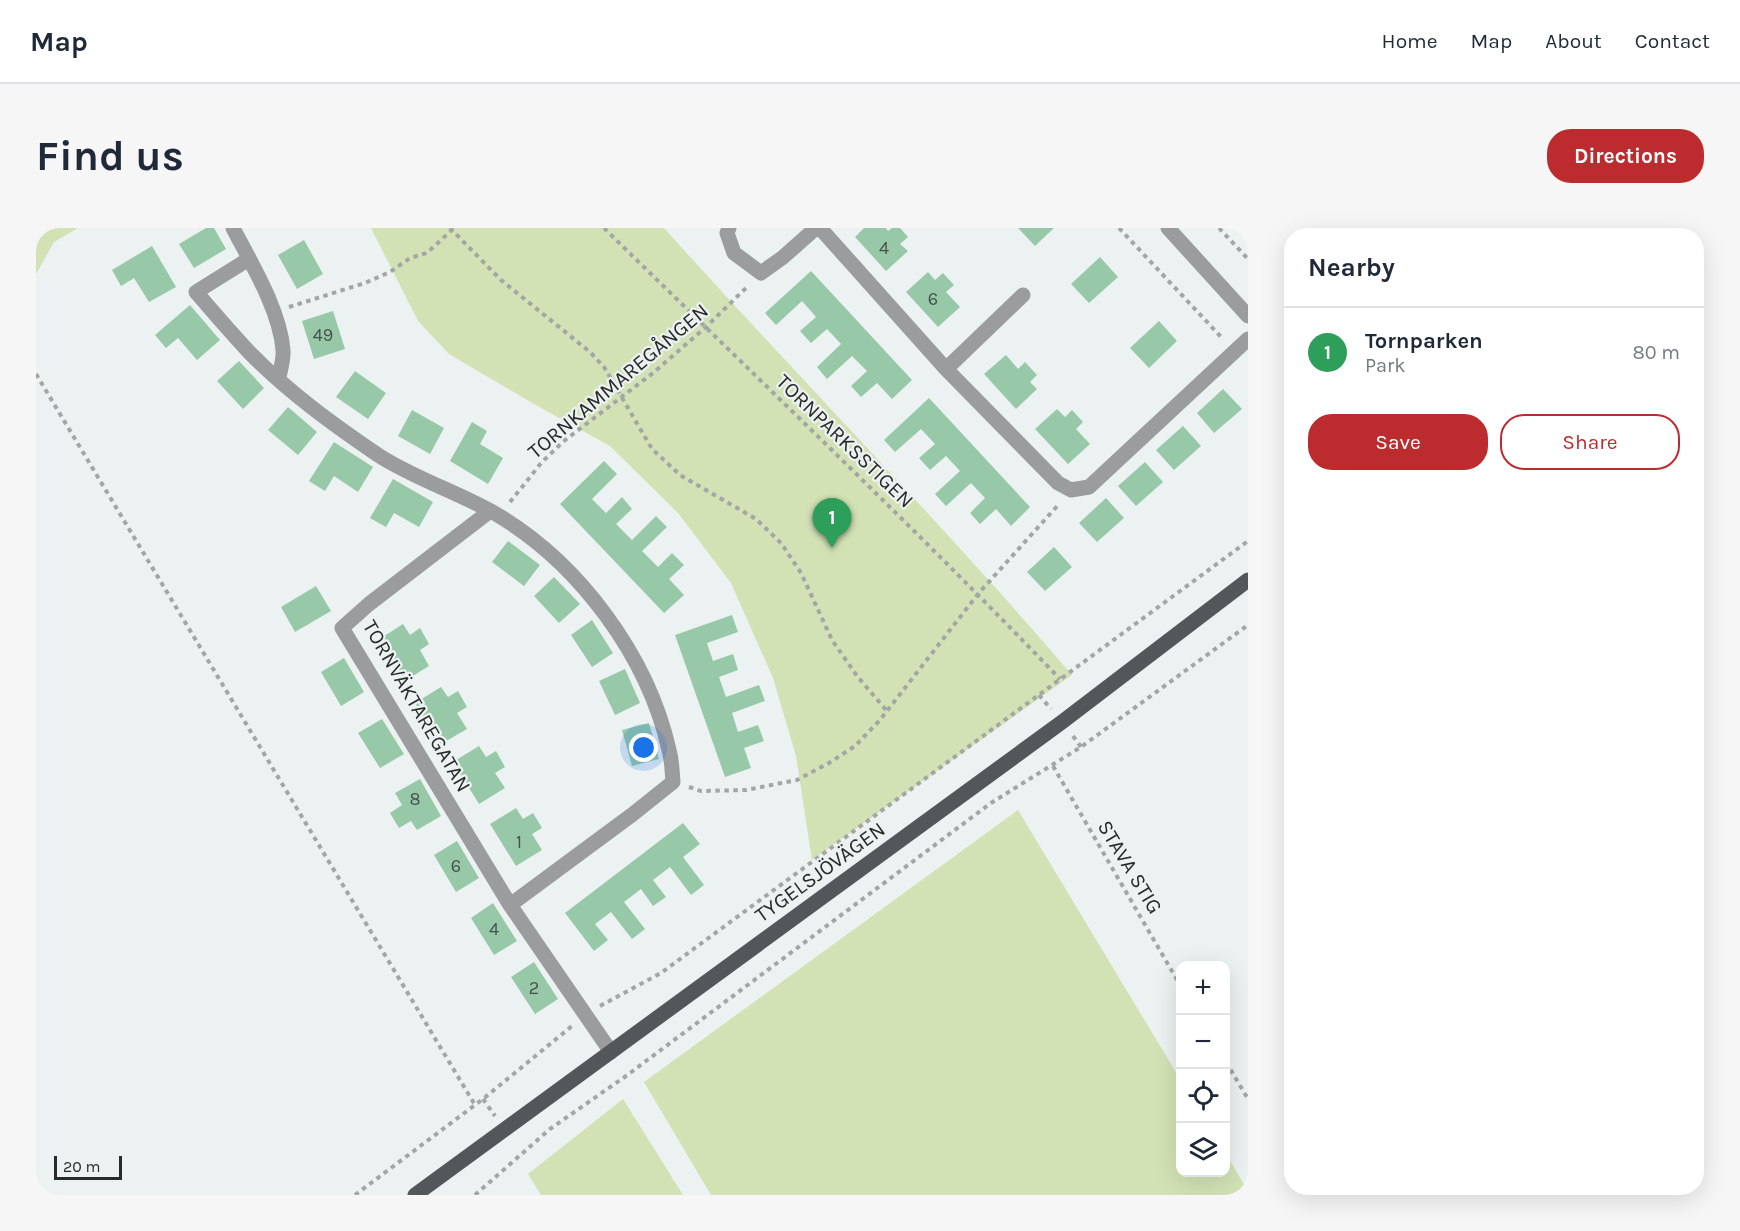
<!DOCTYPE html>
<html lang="en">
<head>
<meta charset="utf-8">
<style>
	:root { --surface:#fff; --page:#f6f6f7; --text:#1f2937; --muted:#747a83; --line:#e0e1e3; --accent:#bc2c2f }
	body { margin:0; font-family:Karla,sans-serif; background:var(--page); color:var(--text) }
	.controls { position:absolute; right:18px; bottom:18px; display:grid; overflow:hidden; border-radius:12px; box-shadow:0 6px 24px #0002 }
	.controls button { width:54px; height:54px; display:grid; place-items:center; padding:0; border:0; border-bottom:2px solid var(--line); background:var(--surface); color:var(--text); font:30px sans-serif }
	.scale { position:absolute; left:18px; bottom:15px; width:68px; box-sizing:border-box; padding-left:6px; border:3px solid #292b2a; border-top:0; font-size:16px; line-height:21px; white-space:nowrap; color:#292b2a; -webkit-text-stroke:4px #ecf2f1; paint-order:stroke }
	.you { position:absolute; left:608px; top:520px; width:21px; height:21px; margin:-15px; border:4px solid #fff; border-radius:50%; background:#1a73e8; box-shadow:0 0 0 9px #1a73e833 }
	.badge { display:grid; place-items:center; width:39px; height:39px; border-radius:50%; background:var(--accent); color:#fff; font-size:20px; font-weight:700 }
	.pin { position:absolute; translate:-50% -50px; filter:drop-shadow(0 2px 3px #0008) }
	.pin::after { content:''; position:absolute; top:32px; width:21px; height:18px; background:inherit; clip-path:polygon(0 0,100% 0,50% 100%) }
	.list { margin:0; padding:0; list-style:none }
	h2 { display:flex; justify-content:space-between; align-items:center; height:78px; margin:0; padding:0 24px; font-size:26px }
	h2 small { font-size:20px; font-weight:400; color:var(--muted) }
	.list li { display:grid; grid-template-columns:39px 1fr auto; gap:18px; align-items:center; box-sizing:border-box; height:90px; padding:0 24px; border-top:2px solid var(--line) }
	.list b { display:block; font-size:22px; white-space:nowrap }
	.list p { margin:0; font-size:20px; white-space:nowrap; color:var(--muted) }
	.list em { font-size:20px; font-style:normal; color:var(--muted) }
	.actions { display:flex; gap:12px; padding:18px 24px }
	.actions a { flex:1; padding:14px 0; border:2px solid var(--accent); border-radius:24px; text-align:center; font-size:21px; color:var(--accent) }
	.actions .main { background:var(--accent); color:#fff }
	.icon { flex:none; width:33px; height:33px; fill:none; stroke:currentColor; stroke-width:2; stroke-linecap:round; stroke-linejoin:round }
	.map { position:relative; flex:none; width:1212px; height:967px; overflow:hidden; border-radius:24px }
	header { display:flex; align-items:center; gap:36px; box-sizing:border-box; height:84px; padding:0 30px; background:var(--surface); border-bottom:2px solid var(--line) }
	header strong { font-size:28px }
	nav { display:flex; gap:33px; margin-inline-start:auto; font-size:21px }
	.intro { display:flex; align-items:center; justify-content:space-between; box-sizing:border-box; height:144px; padding:0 36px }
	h1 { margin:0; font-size:42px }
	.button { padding:15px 27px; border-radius:24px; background:var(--accent); color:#fff; font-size:21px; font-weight:700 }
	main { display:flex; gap:36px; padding:0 36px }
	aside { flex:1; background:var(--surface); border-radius:24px; box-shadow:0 6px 24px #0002 }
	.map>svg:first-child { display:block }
</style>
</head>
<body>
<header>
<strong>Map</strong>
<nav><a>Home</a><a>Map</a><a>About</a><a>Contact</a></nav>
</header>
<div class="intro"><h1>Find us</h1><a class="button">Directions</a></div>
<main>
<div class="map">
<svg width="1212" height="967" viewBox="0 0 1212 967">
	<rect width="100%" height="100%" fill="#ecf2f1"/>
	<!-- green -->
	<path fill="#d2e2b5" d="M0,0h42l-24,14 -18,32z
		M335,0h293c135,150 277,294 408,447l-260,185 -16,-104 -23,-78 -42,-95 -53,-70 -68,-67 -76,-42 -85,-50 -31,-33z
		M982,582l162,269v93h46v-18l22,37v4h-537l-67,-113z
		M587,871l60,96h-142l-13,-21z"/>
	<!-- building -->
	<path fill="#97c8a8" d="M170,0h8l12,21 -32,19 -15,-24z
		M828,0h22l2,3 4,-3h8l8,9 -8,7 8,7 -22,20 -31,-34z
		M982,0h36l-19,18z
		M268,12l19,34 -26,15 -19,-34z
		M116,18l24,41 -27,15 -15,-24 -13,8 -9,-16z
		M1064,29l18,20 -29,26 -18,-19z
		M775,43l101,109 -20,19 -15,-16 -16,14 -10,-11 16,-15 -15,-15 -25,23 -10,-12 24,-23 -14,-15 -16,14 -11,-12 16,-14 -14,-16 -26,24 -11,-12z
		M892,44l7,8 8,-7 11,12 -8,7 14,15 -22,20 -32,-35z
		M154,77l30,35 -23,20 -19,-22 -12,10 -11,-13z
		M297,83l12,38 -31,10 -12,-38z
		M1123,93l18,20 -28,27 -19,-20z
		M970,127l12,14 7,-7 12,13 -7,7 7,7 -21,20 -32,-35z
		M203,133l25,27 -21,21 -26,-28z
		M319,143l31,22 -18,26 -32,-22z
		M1187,161l19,20 -28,24 -17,-20z
		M893,170l101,109 -19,19 -15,-17 -16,15 -10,-11 15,-15 -14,-15 -25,23 -11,-12 25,-23 -14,-15 -16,14 -11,-12 16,-14 -14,-15 -26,23 -11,-12z
		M252,179l29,25 -19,23 -30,-25z
		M1021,181l8,8 7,-7 11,12 -7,7 14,15 -22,20 -33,-35z
		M376,182l32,18 -14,26 -32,-18z
		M436,194l15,9 -7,13 23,14 -15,26 -38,-23z
		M1147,198l18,20 -27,24 -18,-20z
		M298,214l39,25 -15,25 -24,-16 -9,15 -16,-10z
		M568,233l13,13 -25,25 14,14 16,-16 10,12 -16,15 16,16 24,-24 11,11 -25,24 16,16 14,-14 12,12 -15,14 15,16 -20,18 -104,-109z
		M1109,234l18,20 -27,24 -18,-20z
		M357,251l40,23 -14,25 -25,-14 -8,14 -16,-9z
		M1070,270l18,20 -27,24 -18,-19z
		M472,313l32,24 -16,21 -32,-24z
		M1018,319l18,20 -27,24 -18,-19z
		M518,349l26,27 -21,19 -25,-27z
		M280,358l15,25 -36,21 -14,-25z
		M696,387l6,17 -31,11 6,18 20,-7 5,16 -19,7 7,20 33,-12 6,16 -33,12 6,19 20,-7 6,16 -20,7 7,20 -26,9 -50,-142z
		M556,392l21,33 -21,14 -21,-32z
		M367,396l7,11 10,-7 9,16 -9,6 9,16 -26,16 -25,-42z
		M308,430l20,34 -23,14 -20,-34z
		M589,441l15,34 -25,12 -16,-34z
		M405,459l7,10 10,-6 9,16 -10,6 10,16 -26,15 -26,-41z
		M346,491l22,35 -24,14 -22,-35z
		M613,495l10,36 -27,7 -10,-36z
		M443,518l7,11 10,-6 9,16 -10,6 10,15 -26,16 -26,-42z
		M384,551l21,37 -24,14 -6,-9 -12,7 -9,-15 12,-8 -7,-12z
		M480,580l7,11 10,-6 9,15 -10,6 10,16 -26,16 -26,-42z
		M647,595l17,21 -17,13 21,28 -13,10 -21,-28 -17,13 13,17 -13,9 -12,-17 -17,13 21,27 -13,10 -21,-27 -16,12 13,16 -14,11 -29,-38z
		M421,613l22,37 -23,14 -22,-37z
		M457,675l24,38 -23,14 -23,-37z
		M498,734l24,37 -23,15 -24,-37z"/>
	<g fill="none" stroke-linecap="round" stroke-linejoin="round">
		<!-- path -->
		<path stroke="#a2a6a5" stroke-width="4" stroke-dasharray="4.5 4.5" stroke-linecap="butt" d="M414,0l51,52 89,72 14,15 48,82 28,26 76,44 25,24 20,30 31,67 25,36 30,35
			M568,0c153,150 308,297 456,451
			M1083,0l104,111
			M1183,0l29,31
			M253,79l76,-24 25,-11 20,-14 17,-5 27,-25
			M0,146l439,731
			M474,274l32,-40 22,-21 89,-68 53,-46 42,-41
			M1003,467l12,14
			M1037,508l8,11
			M1017,538l127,219
			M653,559l12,4 45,-1 51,-10 32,-17 26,-17 25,-26 98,-126 81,-90
			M564,778l61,-33 587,-432
			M1190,834l22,37
			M447,871l12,17
			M319,967l128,-96 89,-73
			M439,967l75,-66 76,-53 365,-273 90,-56 167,-122"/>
		<!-- minor -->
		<path stroke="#9a9c9d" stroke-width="15" d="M197,0c18,35 47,82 50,122 1,9 -3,20 -4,28
			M693,0l-2,5 7,20 27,20 21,-15 34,-30
			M784,0l126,141 112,114 13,7 18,-3 159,-148
			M1132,0l80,88
			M213,31l-53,33c18,21 35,41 54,61 38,39 84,72 128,102 37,24 80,37 118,59 83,49 152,142 173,236 3,10 3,21 4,32l-40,32 -123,91
			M910,141l77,-74
			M454,283l-121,93 -27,24 168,277 101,147"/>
		<!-- major -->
		<path stroke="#545759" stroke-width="15" d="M379,967l647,-473 186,-142"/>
	</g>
	<g text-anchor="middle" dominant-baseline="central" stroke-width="4.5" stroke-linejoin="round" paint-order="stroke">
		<!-- number labels -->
		<g font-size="18" fill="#44524a">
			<text x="848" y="20">4</text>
			<text x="897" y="71">6</text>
			<text x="287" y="107">49</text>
			<text x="379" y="571">8</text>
			<text x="483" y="614">1</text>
			<text x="420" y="638">6</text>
			<text x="458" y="701">4</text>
			<text x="498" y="760">2</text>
		</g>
		<!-- street labels -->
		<g font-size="21" fill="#292b2a" stroke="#ecf2f1">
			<text transform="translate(582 153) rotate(-40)">TORNKAMMAREGÅNGEN</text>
			<text transform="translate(809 213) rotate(44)">TORNPARKSSTIGEN</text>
			<text transform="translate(381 478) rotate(60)">TORNVÄKTAREGATAN</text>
			<text transform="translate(1094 639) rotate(59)">STAVA STIG</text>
			<text transform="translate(784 644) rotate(-36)">TYGELSJÖVÄGEN</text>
		</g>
	</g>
</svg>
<div class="controls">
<button>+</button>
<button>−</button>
<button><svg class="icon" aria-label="locate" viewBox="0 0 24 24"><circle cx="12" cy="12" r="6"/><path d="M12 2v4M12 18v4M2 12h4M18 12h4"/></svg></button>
<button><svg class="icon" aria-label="layers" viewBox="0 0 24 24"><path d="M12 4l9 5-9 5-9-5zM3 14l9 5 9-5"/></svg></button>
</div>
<div class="scale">20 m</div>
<div class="you"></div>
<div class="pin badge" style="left:796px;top:320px;background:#2e9e5b">1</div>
</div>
<aside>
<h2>Nearby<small></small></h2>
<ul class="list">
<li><span class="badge" style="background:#2e9e5b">1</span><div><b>Tornparken</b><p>Park</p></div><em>80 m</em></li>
</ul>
<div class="actions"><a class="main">Save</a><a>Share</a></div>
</aside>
</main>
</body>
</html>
